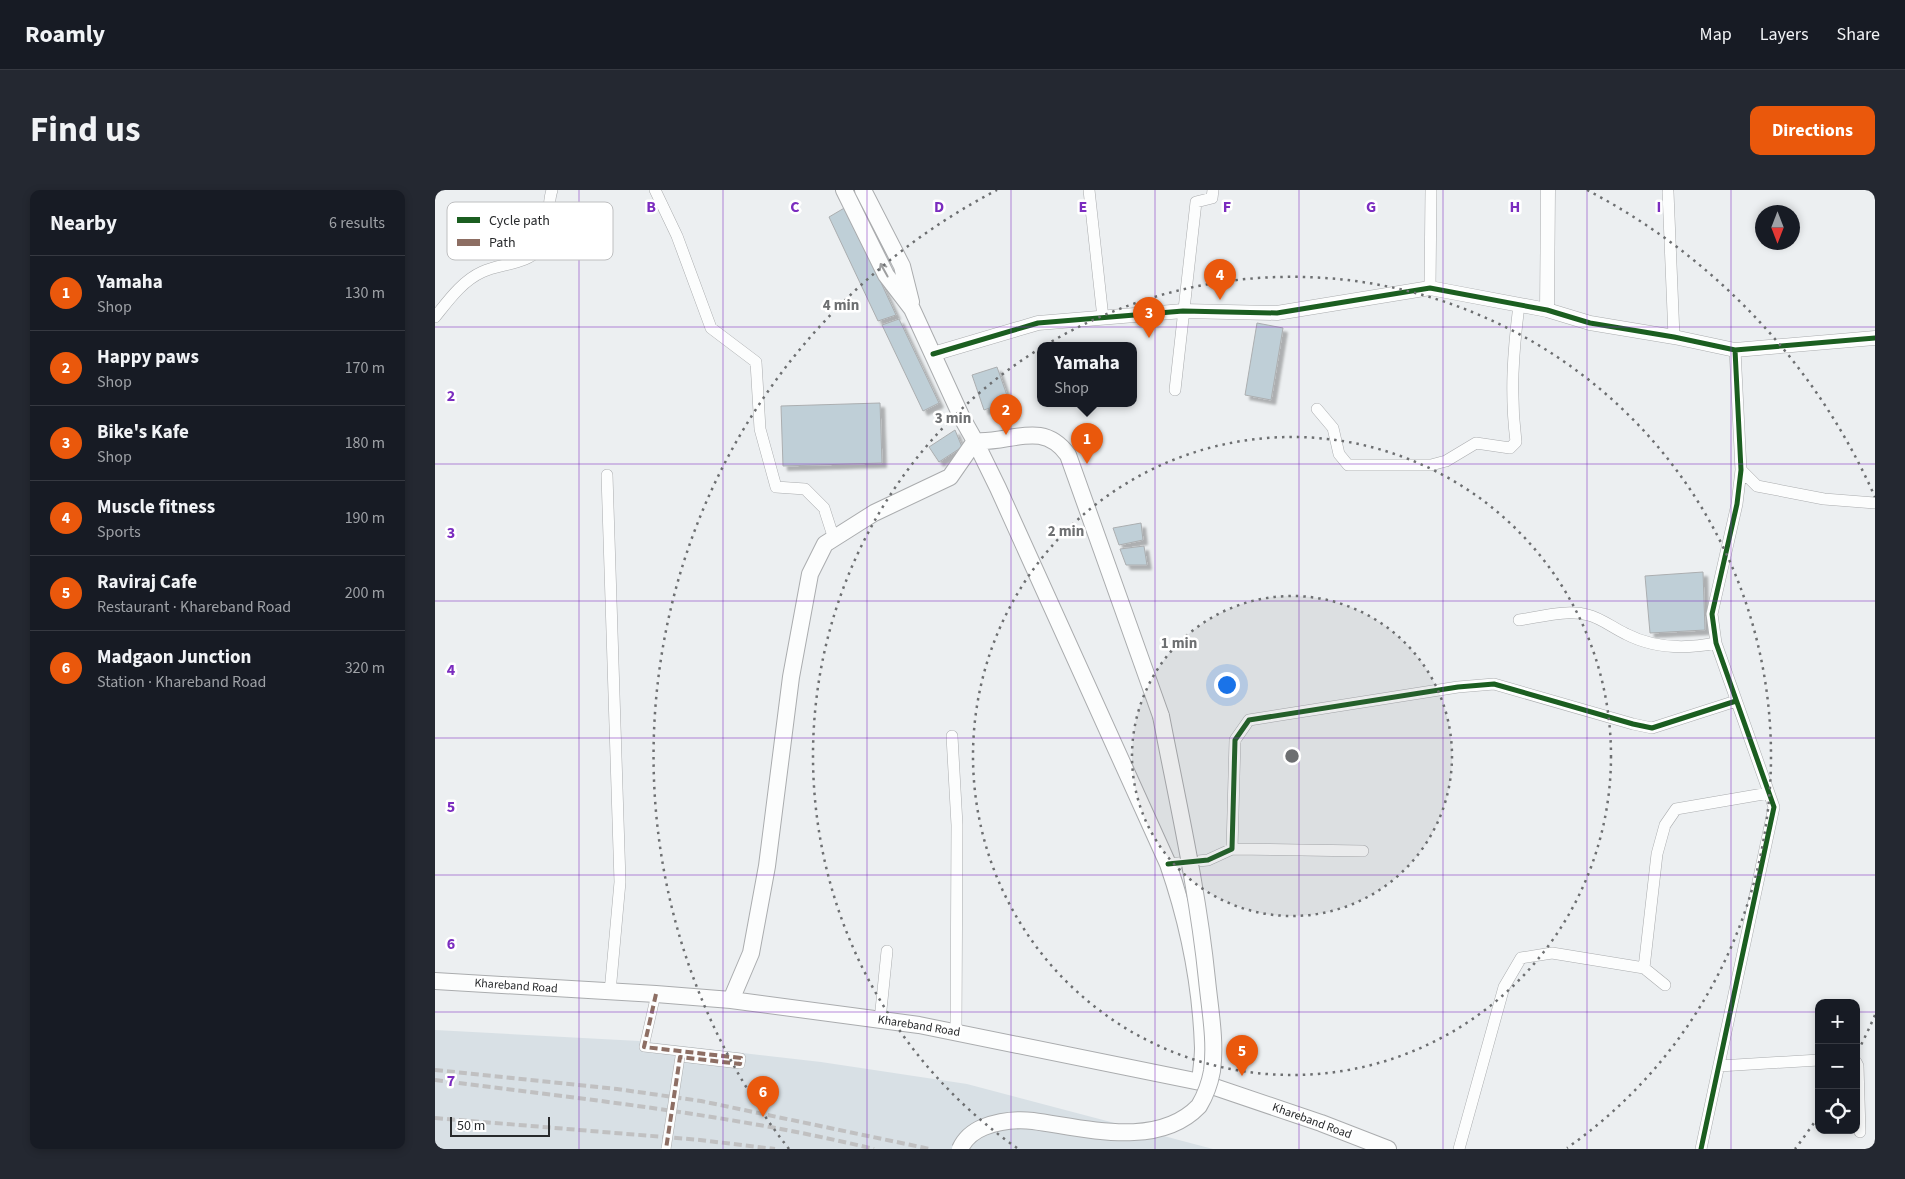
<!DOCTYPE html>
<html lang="en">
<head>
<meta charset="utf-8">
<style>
	:root { --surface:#171b24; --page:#242831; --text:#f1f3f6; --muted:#9ea1a6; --line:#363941; --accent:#ea580c }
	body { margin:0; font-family:"Source Sans 3",sans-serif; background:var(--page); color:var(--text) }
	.controls { position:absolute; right:15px; bottom:15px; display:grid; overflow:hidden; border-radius:10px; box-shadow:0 2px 8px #0003 }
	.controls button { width:45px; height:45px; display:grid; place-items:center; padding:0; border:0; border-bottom:1px solid var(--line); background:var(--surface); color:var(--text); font:25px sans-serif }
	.compass { position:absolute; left:1320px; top:15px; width:45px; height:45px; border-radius:50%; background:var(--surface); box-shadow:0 2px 8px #0003; rotate:180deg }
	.scale { position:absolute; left:15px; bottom:12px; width:100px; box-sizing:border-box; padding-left:5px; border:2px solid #282a2c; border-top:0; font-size:14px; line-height:18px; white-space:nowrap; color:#282a2c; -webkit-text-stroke:4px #fff; paint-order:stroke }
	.you { position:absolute; left:791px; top:494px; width:18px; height:18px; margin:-12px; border:4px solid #fff; border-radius:50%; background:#1a73e8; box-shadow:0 0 0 8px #1a73e833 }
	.badge { display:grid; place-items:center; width:32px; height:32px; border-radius:50%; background:var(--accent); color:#fff; font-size:16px; font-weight:700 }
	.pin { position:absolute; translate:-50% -41px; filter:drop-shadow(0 1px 2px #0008) }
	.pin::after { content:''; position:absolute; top:26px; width:18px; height:15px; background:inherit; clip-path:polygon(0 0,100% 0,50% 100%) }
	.popup { position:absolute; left:602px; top:152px; width:100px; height:65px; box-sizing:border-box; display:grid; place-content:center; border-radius:10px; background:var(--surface); filter:drop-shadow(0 1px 4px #0005); font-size:16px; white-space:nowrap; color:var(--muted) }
	.popup b { font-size:19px; color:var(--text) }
	.popup::after { content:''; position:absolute; left:50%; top:100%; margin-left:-10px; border:10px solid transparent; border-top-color:var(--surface) }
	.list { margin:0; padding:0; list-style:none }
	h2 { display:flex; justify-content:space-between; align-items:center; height:65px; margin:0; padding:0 20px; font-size:21px }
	h2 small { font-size:16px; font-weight:400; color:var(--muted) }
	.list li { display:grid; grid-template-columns:32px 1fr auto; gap:15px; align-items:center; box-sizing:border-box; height:75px; padding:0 20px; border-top:1px solid var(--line) }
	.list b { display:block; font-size:19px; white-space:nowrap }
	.list p { margin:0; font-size:16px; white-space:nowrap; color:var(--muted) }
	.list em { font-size:16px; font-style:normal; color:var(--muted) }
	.icon { flex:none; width:28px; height:28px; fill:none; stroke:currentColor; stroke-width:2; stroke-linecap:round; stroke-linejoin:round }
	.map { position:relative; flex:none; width:1440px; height:959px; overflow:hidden; border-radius:10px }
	header { display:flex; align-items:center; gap:30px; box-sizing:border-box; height:70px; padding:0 25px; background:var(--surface); border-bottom:1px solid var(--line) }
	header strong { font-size:24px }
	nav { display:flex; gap:28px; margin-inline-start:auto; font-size:18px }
	.intro { display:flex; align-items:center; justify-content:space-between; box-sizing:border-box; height:120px; padding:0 30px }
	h1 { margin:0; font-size:35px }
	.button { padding:12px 22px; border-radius:10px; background:var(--accent); color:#fff; font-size:18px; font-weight:700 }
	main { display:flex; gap:30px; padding:0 30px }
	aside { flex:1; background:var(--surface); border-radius:10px; box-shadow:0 2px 8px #0003 }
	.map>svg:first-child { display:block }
</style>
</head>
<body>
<header>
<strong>Roamly</strong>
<nav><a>Map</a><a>Layers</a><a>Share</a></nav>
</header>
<div class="intro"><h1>Find us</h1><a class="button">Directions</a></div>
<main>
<aside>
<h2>Nearby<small>6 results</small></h2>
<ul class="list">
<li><span class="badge">1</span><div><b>Yamaha</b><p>Shop</p></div><em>130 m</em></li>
<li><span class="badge">2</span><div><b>Happy paws</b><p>Shop</p></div><em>170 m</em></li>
<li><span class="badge">3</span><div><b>Bike's Kafe</b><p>Shop</p></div><em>180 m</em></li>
<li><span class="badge">4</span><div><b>Muscle fitness</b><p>Sports</p></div><em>190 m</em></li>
<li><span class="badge">5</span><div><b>Raviraj Cafe</b><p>Restaurant · Khareband Road</p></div><em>200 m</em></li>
<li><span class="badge">6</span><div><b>Madgaon Junction</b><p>Station · Khareband Road</p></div><em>320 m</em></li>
</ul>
</aside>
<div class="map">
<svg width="1440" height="959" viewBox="0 0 1440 959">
	<defs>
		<filter id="shadow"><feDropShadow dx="4.5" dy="4.5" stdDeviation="1" flood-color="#0004"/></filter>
	</defs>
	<rect width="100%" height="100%" fill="#eceff1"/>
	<!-- built -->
	<path fill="#d8e0e5" d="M0,840l204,11 182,21 146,22 246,65h-778z"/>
	<!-- building -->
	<path fill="#bfcfd7" stroke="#abaeb0" filter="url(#shadow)" d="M411,17l50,108 -18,6 -49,-104z
		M464,129l40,84 -16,8 -41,-86z
		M822,133l26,5 -12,72 -26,-5z
		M562,177l12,34 -25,9 -12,-35z
		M445,213l2,60 -99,3 -2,-60z
		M520,240l7,17 -23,15 -10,-15z
		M706,333l2,17 -24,5 -6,-17z
		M709,356l3,19h-21l-6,-16z
		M1268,382l2,58 -55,3 -5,-57z"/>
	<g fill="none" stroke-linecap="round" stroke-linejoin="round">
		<defs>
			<path id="pedestrian" d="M221,804l-12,53 97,11 -1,6 -60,-7"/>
			<path id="minor" d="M220,0l22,46 34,92 45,34 4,67 16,58 29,2 19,19 10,31
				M654,0l14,128
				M1233,2l6,145
				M995,98l1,-98
				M0,127c13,-16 27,-36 47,-45 19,-9 46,-7 59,-25 11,-16 5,-39 11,-57
				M740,200l21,-188 16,-4 1,-8
				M882,219l16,19 6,26 9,11h83l15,-4 30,-18 34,5 6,-6c-6,-48 -3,-89 3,-137
				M1306,280l16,16 67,13 51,4
				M172,285l13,407 -10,110
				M1084,430c22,-3 47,-11 69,-5 13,3 25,13 38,19 27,14 60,15 90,9
				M517,546l5,89 -1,207
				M797,659l131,2
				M733,674l40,-4 24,-11 3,-109 14,-20 209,-33 36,-3 139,40 19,4 84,-27
				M1230,795l-21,-17 13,-114 8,-29 11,-16 93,-16
				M445,830l7,-69
				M1421,872l2,4 2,66
				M1284,876l100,-6
				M1024,959l45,-162 17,-29 31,-5 92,15
				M1266,959l73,-342 -58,-164 -4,-29 25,-110 4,-34 -6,-120"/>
			<path id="tertiary" d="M1112,120l1,-120
				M498,164l105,-31 145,-12 94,2 153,-25 117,22 43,13 84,14 61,13 140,-12"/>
			<path id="secondary" d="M409,0l42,85 26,34 50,109 13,23c35,3 67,-22 93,14l93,261
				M428,0l39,76 9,36
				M0,791l221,13 75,6 188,25 281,57 121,41 67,26
				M296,810l20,-47 16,-87 24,-189 19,-103 15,-30 49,-31 76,-36 25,-36 23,47 170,376c20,58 33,122 35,184 0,11 -2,23 -3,34"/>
		</defs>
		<!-- pedestrian casing -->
		<use href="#pedestrian" stroke="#aaacae" stroke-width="10"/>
		<!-- minor casing -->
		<use href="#minor" stroke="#aaacae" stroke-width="12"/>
		<!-- tertiary casing -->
		<use href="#tertiary" stroke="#aaacae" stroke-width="15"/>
		<!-- secondary casing -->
		<use href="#secondary" stroke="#aaacae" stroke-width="18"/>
		<!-- pedestrian -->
		<use href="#pedestrian" stroke="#fcfdfd" stroke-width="9"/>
		<!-- minor -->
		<use href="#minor" stroke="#fcfdfd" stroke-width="11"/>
		<!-- tertiary -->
		<use href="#tertiary" stroke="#fcfdfd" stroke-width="14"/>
		<!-- secondary -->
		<use href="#secondary" stroke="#fcfdfd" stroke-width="16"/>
		<!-- rail -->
		<path stroke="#c0c0c1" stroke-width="4" stroke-dasharray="8 4" stroke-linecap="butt" d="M0,880l182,19 84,12 229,48
			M0,890c147,19 295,34 439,69
			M0,928l265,22 75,9"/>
		<defs>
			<path id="pedestrian-bridge" d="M231,959l14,-92"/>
			<path id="secondary-bridge" d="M525,959c5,-11 14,-18 24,-22 16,-6 32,-8 49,-6 52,7 125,28 166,-15 6,-10 11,-24 13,-35 4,-30 -2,-61 -5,-91 -9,-89 -29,-176 -46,-264"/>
		</defs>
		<!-- pedestrian-bridge casing -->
		<use href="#pedestrian-bridge" stroke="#aaacae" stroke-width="10" stroke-linecap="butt"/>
		<!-- secondary-bridge casing -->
		<use href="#secondary-bridge" stroke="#aaacae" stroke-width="18" stroke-linecap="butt"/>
		<!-- pedestrian-bridge -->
		<use href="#pedestrian-bridge" stroke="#fcfdfd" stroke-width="9"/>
		<!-- secondary-bridge -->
		<use href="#secondary-bridge" stroke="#fcfdfd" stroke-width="16"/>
		<!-- quiet -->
		<path stroke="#8d6e63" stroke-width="4" stroke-dasharray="8 4" stroke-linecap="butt" d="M221,804l-12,53 97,11 -1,6 -60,-7 -14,92"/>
		<defs>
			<path id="cycleway" d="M498,164l105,-31 145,-12 94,2 153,-25 117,22 43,13 84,14 61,13 140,-12
				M733,674l40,-4 24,-11 3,-109 14,-20 209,-33 36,-3 139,40 19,4 84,-27
				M1266,959l73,-342 -58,-164 -4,-29 25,-110 4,-34 -6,-120"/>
		</defs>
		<!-- cycleway casing -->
		<use href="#cycleway" stroke="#fff" stroke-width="8"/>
		<!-- cycleway -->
		<use href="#cycleway" stroke="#1b5e20" stroke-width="5"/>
	</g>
	<!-- one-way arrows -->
	<defs><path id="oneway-shaft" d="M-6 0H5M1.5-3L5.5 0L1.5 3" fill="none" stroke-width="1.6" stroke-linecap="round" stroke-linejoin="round" transform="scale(1.25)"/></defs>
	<use stroke="#9d9e9f" href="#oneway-shaft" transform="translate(449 80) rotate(-119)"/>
	<!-- grid -->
	<path fill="none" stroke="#7b2cbf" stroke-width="1" stroke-opacity="0.55" d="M144,0v959M288,0v959M432,0v959M576,0v959M720,0v959M864,0v959M1008,0v959M1152,0v959M1296,0v959M0,137h1440M0,274h1440M0,411h1440M0,548h1440M0,685h1440M0,822h1384M1421,822h19"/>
	<!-- distance rings -->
	<circle cx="857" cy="566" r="160" fill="#6d6f71" fill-opacity=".12"/>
	<g fill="none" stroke="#6d6f71" stroke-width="2.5" stroke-dasharray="2.5 5">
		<circle cx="857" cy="566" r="160"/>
		<circle cx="857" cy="566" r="319"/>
		<path d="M582 958A479 479 0 1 1 1132 958"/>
		<path d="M1440 825A638 638 0 0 1 1423 861M1383 927A638 638 0 0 1 1360 959M354 959A638 638 0 0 1 562 0M1152 0A638 638 0 0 1 1440 307"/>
	</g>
	<g text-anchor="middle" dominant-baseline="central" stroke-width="5" stroke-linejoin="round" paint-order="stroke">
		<!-- street labels -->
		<g font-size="12" fill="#282a2c" stroke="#fff">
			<text transform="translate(81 796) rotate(4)">Khareband Road</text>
			<text transform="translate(484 836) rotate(9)">Khareband Road</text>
			<text transform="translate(877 931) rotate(20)">Khareband Road</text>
		</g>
	</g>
	<!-- legend -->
	<rect x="12" y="12" width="166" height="58" rx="8" fill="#fff" stroke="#bebfc0" stroke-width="1"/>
	<rect x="22" y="27" width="23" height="6" fill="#1b5e20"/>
	<rect x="22" y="49" width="23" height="7" fill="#8d6e63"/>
	<g font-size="14" fill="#282a2c">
		<text x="54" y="35">Cycle path</text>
		<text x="54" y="57">Path</text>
	</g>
	<g font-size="16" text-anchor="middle" font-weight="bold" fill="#7b2cbf" stroke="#fff" stroke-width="5" stroke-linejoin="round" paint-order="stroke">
		<text x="216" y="22">B</text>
		<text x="360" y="22">C</text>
		<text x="504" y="22">D</text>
		<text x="648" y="22">E</text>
		<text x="792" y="22">F</text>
		<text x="936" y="22">G</text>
		<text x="1080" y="22">H</text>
		<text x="1224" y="22">I</text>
		<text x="16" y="211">2</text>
		<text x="16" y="348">3</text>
		<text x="16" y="485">4</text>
		<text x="16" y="622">5</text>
		<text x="16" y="759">6</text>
		<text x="16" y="896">7</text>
	</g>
	<circle cx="857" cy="566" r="8" fill="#6d6f71" stroke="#fff" stroke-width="2.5"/>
	<g font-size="15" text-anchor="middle" font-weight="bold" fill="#6d6f71" stroke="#fff" stroke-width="5" stroke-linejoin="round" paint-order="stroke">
		<text x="406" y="120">4 min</text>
		<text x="518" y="233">3 min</text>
		<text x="631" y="346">2 min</text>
		<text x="744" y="458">1 min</text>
	</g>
</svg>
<div class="controls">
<button>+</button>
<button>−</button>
<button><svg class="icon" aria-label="locate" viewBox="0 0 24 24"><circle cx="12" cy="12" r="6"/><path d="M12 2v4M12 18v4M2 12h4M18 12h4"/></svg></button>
</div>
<svg class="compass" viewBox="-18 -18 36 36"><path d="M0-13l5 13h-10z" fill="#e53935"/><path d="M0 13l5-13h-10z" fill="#9ea1a6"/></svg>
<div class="scale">50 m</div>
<div class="you"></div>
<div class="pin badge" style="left:652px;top:274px">1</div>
<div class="popup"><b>Yamaha</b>Shop</div>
<div class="pin badge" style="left:571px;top:245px">2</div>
<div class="pin badge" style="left:714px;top:148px">3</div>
<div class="pin badge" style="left:785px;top:110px">4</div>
<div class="pin badge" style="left:807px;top:886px">5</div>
<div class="pin badge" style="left:328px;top:927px">6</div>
</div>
</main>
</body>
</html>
